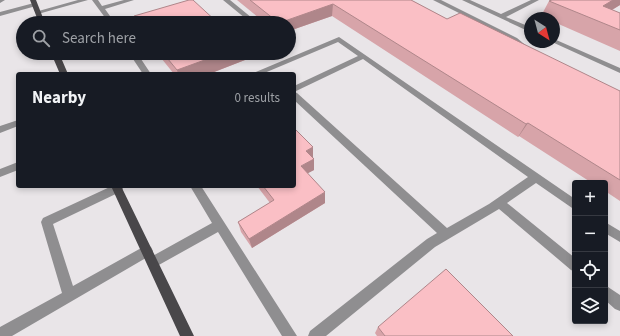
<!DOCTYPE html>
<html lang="en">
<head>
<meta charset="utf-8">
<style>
	:root { --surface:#171b24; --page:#20242c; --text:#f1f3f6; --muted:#9ea1a6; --line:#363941 }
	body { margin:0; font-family:"Source Sans 3",sans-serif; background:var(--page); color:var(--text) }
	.controls { position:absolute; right:12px; bottom:12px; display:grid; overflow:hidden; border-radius:4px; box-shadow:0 2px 6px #0003 }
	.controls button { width:36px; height:36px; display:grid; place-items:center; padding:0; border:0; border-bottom:1px solid var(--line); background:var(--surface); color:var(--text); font:20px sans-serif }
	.compass { position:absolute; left:524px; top:12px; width:36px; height:36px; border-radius:50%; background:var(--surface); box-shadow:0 2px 6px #0003; rotate:144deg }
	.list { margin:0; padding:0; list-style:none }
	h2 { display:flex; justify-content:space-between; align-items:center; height:52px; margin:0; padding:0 16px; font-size:17px }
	h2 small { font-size:13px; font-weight:400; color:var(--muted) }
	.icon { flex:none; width:22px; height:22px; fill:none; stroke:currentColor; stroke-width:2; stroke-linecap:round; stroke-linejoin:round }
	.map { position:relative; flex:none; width:620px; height:336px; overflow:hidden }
	.search { position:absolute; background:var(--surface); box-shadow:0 2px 6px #0003; left:16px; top:16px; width:280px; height:44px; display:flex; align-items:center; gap:10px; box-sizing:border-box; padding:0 14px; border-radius:22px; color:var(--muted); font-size:15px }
	.panel { position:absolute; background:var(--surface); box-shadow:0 2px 6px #0003; left:16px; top:72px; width:280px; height:116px; border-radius:4px }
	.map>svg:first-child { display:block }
</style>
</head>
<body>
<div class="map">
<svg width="620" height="336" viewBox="0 0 620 336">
	<rect width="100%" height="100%" fill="#e9e5e8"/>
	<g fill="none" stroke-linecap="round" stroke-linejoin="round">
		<!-- minor -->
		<path fill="#8f8e90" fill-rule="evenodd" d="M0,0h5l-5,3z
			M78,0h10l-50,14 -3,-2z
			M92,0h6l4,6 22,-6h10l-29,9 10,14h-6z
			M223,0h7l28,23h-7z
			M433,0h8l76,38 12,10 -1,2h-6l-9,-10z
			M462,0h8l31,14 30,-14h8l-33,17 24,10v5z
			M34,3l2,1v2l-36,10v-4z
			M339,37l236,162v11l-39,-27 -29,20 68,55v14l-4,-2 -72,-61 -64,38 -109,89h-18l2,-5 117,-92 10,-6 -143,-133v-8l3,1 150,135 42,-24 39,-27 -165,-118 -69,33v-6l64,-30 -20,-14 -76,32h-11z
			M554,39l66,29v5l-68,-31h2z
			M129,53h8l14,21h-8z
			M18,120v6l-18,7v-7z
			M18,162v8l-18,7v-8z
			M112,186h10l1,2 -1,3 -69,33 20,62 70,-39 4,-2 4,2 2,4 -2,4 -139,81h-12v-9l62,-34 -21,-71 2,-4z
			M190,186h11l96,150h-15l-64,-104 -61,34 -4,2 -4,-2 -2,-4 2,-4 63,-35z
			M605,222l15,9v11l-15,-9z
			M605,285l15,10v16l-5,-2 -10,-9z"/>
		<!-- major -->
		<path fill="#49474a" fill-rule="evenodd" d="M30,0h6l9,23h-6z
			M51,53h8l9,21h-8z
			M111,186h10l73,150h-14z"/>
	</g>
	<!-- wall -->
	<path fill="#d7a4a9" d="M237,0h174l36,19 173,72v110l-15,-10v-8h-13l-73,-47 -1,1 -186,-121 -43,15v-8h-24z
		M620,0v5l-8,5 8,3v38l-66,-29v-4h-9l-4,-2 8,-15z
		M134,16l84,7h-81z
		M157,53h87l1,7 -36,14h-35z
		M313,147v10l1,2v11l-7,3 18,30 -73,45 -11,-16 -3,-10 32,-19 -13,-17h37z
		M378,327l135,9h-136l-2,-3z"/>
	<!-- shaded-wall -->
	<path fill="#af868a" d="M613,0h7v5l-25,15 8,-14z
		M333,4l-1,12 -43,15v-8h-10z
		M224,53h20l1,7 -36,14h-31l-1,-4z
		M528,123l-9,13 -1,1 8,-13z
		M313,147v11l-7,-7z
		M314,159v11l-13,7v-11z
		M325,192v11l-73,45 -3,-9z"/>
	<!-- building -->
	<path fill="#fabfc5" stroke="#af868a" d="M189,0h4l25,23h-79l-5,-7z
		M250,0h161l36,19 13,-6 160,78v89l-92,-57 -2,1 -193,-120 -54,19z
		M552,0h61l-10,6 17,7v17l-71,-29z
		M163,53h61l-47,17z
		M294,128l19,19 -7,4 8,8 -13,7 24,26 -76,47 -11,-17 36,-22 -11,-14h31z
		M446,269l67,67h-128l-7,-9z"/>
</svg>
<div class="controls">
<button>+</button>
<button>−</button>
<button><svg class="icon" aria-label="locate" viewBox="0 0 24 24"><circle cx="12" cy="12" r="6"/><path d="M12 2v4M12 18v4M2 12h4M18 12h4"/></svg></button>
<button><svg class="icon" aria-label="layers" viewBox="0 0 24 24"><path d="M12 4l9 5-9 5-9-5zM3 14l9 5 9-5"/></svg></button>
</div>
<svg class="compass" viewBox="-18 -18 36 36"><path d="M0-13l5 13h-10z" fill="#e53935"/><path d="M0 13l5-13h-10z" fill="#9ea1a6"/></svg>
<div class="search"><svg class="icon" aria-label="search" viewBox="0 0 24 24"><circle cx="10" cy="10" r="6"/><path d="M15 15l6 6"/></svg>Search here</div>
<section class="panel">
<h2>Nearby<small>0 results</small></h2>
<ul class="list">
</ul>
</section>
</div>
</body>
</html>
